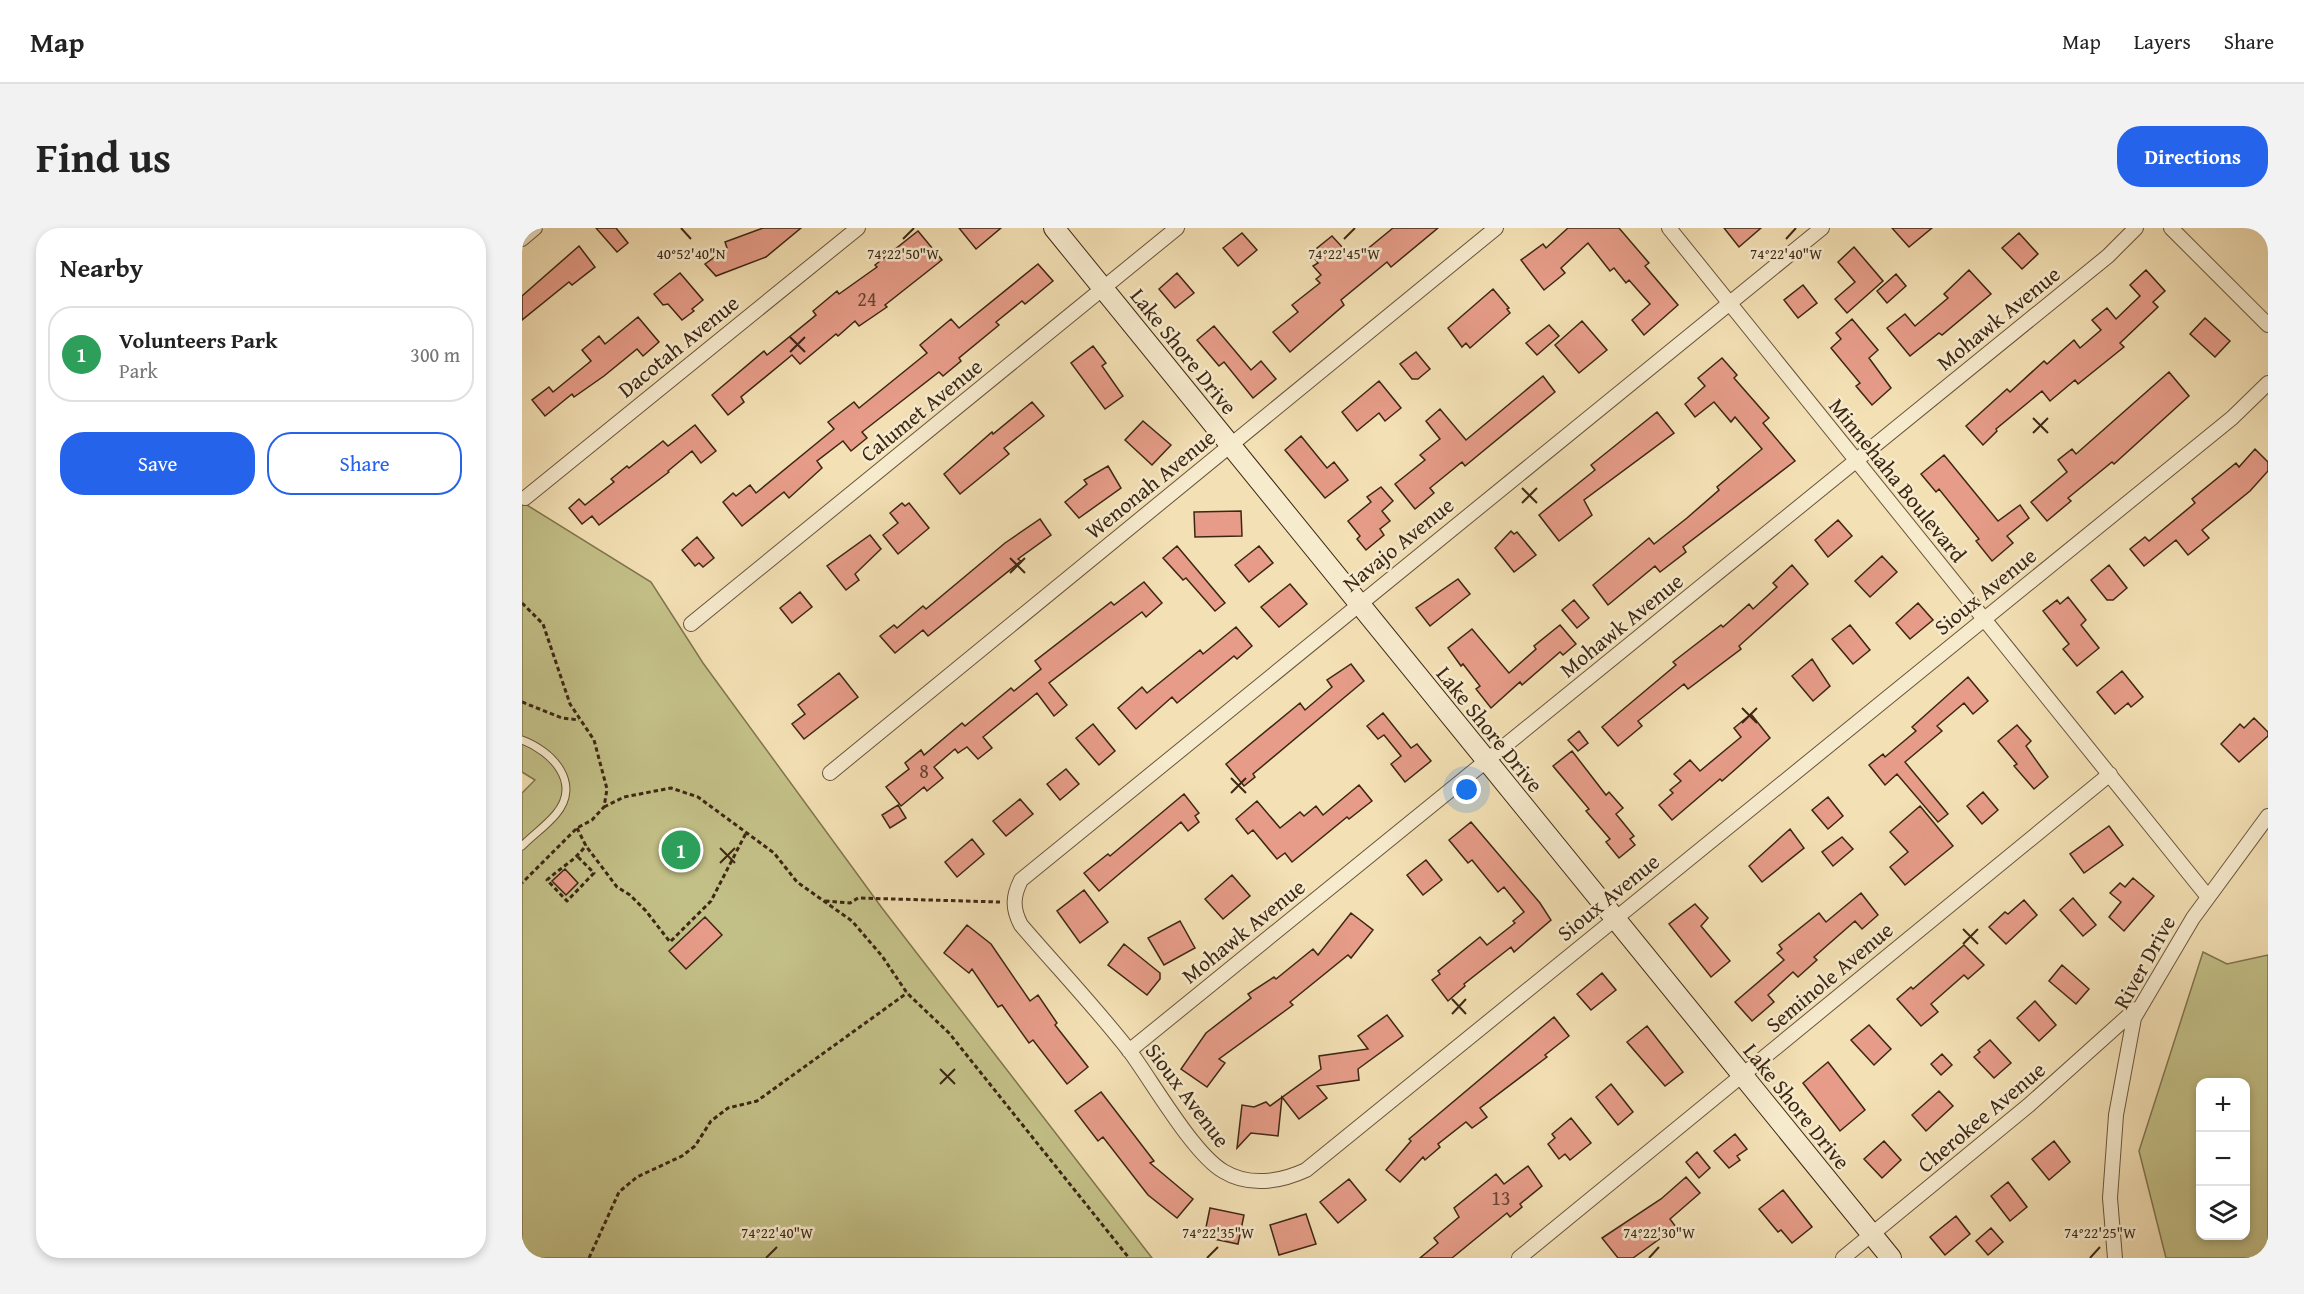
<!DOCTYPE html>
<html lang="en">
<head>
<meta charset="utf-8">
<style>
	:root { --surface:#fff; --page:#f2f2f2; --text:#222; --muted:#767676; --line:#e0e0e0; --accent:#2563eb }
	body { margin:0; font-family:"Gentium Book Plus",serif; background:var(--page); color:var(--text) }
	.controls { position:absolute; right:18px; bottom:18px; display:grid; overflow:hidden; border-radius:12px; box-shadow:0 3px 9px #0003 }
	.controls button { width:54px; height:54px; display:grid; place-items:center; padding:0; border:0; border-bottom:2px solid var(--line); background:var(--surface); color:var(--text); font:30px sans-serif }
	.you { position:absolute; left:945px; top:562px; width:21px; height:21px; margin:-15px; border:4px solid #fff; border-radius:50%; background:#1a73e8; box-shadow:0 0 0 9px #1a73e833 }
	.badge { display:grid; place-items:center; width:39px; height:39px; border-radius:50%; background:var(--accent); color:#fff; font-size:20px; font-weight:700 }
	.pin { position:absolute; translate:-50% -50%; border:3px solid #fff; box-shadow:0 2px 6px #0006 }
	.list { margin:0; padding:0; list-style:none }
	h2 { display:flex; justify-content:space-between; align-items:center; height:78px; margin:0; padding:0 24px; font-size:26px }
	h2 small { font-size:20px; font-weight:400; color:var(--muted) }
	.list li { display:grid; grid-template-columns:39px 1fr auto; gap:18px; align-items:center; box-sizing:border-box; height:96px; margin:0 12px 12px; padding:0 12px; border:2px solid var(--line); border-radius:24px }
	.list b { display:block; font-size:22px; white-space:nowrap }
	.list p { margin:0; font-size:20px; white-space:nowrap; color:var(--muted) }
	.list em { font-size:20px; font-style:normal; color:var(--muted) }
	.actions { display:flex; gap:12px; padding:18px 24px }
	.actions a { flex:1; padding:14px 0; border:2px solid var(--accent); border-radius:24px; text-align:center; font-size:21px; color:var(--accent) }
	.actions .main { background:var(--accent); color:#fff }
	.icon { flex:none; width:33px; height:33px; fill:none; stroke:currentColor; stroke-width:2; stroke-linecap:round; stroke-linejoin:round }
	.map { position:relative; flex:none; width:1746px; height:1030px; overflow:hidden; border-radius:24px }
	header { display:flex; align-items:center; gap:36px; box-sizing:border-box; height:84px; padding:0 30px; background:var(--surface); border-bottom:2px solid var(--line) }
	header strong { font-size:28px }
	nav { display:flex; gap:33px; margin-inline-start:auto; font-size:21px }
	.intro { display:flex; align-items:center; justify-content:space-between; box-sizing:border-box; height:144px; padding:0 36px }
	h1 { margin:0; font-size:42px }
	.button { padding:15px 27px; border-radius:24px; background:var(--accent); color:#fff; font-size:21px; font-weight:700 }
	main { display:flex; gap:36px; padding:0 36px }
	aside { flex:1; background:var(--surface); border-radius:24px; box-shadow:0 3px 9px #0003 }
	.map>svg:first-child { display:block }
</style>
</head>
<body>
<header>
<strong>Map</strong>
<nav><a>Map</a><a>Layers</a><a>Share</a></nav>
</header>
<div class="intro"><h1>Find us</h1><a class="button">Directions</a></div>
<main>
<aside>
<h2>Nearby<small></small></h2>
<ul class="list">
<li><span class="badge" style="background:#2e9e5b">1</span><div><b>Volunteers Park</b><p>Park</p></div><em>300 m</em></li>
</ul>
<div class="actions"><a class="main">Save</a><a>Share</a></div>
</aside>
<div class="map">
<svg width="1746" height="1030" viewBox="0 0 1746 1030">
	<rect width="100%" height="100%" fill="#f3e0b4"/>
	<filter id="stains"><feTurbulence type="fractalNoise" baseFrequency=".00333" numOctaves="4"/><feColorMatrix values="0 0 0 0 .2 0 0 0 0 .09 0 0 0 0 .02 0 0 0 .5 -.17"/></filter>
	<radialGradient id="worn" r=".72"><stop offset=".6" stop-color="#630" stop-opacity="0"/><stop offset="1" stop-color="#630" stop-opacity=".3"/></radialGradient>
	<!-- green -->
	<path fill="#c3c087" stroke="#80744e" stroke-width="1.5" fill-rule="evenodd" d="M0,274l129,80 52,81 179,245 270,350h-630v-465l13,-13 -13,-8z
		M1681,724l24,12 41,-9v303h-102l-27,-107zM1678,854h46v154h-46z"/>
	<!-- building -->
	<path fill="#e69c88" stroke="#3d2714" stroke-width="1.5" d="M74,0h20l12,15 -11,9z
		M241,0h38l-35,29 -50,19 -11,-12 22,-16 -2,-6z
		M437,0h42l-25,21z
		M871,0h45l-47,39 -4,-5 -46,38 3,5 -54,47 -17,-20 25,-20 -6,-7 28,-22 -4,-4 5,-4 -8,-9 5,-3 -7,-10 21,-17 22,24z
		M1046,0h51l30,35 -4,3 33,39 -34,30 -12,-15 18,-16 -21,-24 -3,3 -12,-15 -4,3 -22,-28 -27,25 4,5 -21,17 -23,-30 22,-16 3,4z
		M1202,0h37l-22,19z
		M1370,0h40l-23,19z
		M396,3l24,29 -57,45 2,2 -28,19 -4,-5 -17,15 -2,-2 -36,30 -8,-9 -51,42 3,5 -16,13 -16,-20 52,-44 3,4 49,-40 -3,-4 24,-20 2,3 38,-27 -2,-2z
		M720,5l15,17 -19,16 -15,-18z
		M1497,5l19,21 -16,15 -20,-21z
		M57,18l16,21 -23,18 -3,-3 -47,38v-24z
		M1332,19l29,34 -36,32 -12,-14 20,-17 -17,-20z
		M516,36l15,17 -28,23 -3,-3 -26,21 3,3 -40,33 2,3 -18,15 -4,-4 -77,60 5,6 -16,13 -8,-10 -26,20 5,7 -33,30 -5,-6 -42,34 -19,-24 10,-9 3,3 14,-11 6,8 78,-64 -6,-7 26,-20 5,6 68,-55 -7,-8 31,-26 8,9z
		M1447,42l22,24 -49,41 -3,-2 -29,23 -23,-28 18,-14 10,12 33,-28 -4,-4z
		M1624,42l19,21 -12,11 5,5 -38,36 4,4 -46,37 -3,-4 -25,21 -8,-10 -46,38 1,2 -14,14 -17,-19 41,-37 3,3 34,-31 3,3 27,-24 6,8 21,-18 -9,-10 15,-12 9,11 24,-23 -10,-11z
		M158,45l23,27 -11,9 2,2 -12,9 -14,-16 -5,1 -9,-11z
		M655,45l17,20 -19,15 -16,-19z
		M1374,46l10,12 -19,17 -10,-12z
		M1281,57l14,18 -19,15 -14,-18z
		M971,61l16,19 -2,1 3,4 -40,35 -4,-5 -4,4 -14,-19z
		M116,89l21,25 -16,14 -6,-7 -33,27 -30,21 -2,-3 -27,22 -13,-16 17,-13 4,5 38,-31 -9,-11 17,-14 6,8z
		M1683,90l25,23 -15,16 -25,-23z
		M1330,91l26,31 -9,8 22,30 -19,17 -16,-19 4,-3 -29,-35 10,-9 -5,-6z
		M1060,93l25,29 -28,23 -24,-28z
		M1027,97l10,11 -22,19 -11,-12z
		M692,98l37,44 10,-9 15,18 -23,19 -29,-36 -5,4 -22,-26z
		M571,118l13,17 -4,3 21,30 -18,13 -34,-46z
		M894,124l14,17 -12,10h-6l-12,-15z
		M1200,130l15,17 -3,3 35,40 -6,5 32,38 -112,86 3,5 -26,20 -5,-6 -47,39 -15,-20 56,-47 5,6 33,-26 32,-28 -2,-3 45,-38 -27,-32 -4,5 -17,-20 -19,15 -10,-13 20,-18 -7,-8z
		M1647,144l20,24 -75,68 -2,-2 -44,36 3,3 -24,20 -16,-19 36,-30 -9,-12 14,-11 4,5z
		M1021,148l12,16 -90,74 -3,-4 -32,26 4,5 -19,16 -20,-25 30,-24 -5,-5 20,-16 -14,-18 14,-12 26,31z
		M857,153l22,27 -16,13 -6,-8 -22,18 -15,-19z
		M510,174l12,14 -40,32 5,6 -49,40 -16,-20 48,-42 1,2z
		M1135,184l17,21 -90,67 8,15 -33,26 -20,-26 56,-45 -4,-5z
		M621,193l28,24 -19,20 -27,-25z
		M173,197l21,26 -15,12 -9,-12 -24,20 1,1 -70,53 -7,-9 -10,8 -13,-16 10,-9 6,6 29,-23 -3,-3 16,-13 2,2 34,-27 5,5z
		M779,208l26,32 7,-6 14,18 -23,18 -40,-48z
		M1733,221l13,13v9l-18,20 -48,39 7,8 -21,17 -12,-15 -32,26 -14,-17 15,-12 4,4 46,-38 -3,-4 44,-36 3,4z
		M1422,227l54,66 22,-16 9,13 -22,18 6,7 -21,18 -16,-20 3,-2 -40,-50 -3,3 -15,-18z
		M586,238l13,22 -42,30 -14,-16 22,-18 -3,-4z
		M859,259l12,14 -11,10 8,10 -10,8 4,6 -18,15 -9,-11 3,-3 -12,-15 23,-19 -4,-5z
		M380,275l3,3 4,-3 20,25 -31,26 -15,-19 15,-12 -8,-10z
		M719,283l1,25 -47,1 -1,-25z
		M518,291l11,16 -33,24 3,2 -93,75 -5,-6 -28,23 -15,-17 14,-11 3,3 26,-22 3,3 79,-66z
		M1316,292l14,16 -24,21 -13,-17z
		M989,303l3,3 3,-2 19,23 -22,17 -19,-24z
		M348,307l11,14 -26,25 4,6 -13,10 -19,-24z
		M175,309l17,21 -11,9 -4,-4 -4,3 -13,-16z
		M655,318l48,57 -10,8 -29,-33 -3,2 -20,-22z
		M737,318l14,17 -24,19 -14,-17z
		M1360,328l15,16 -27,25 -15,-16z
		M1270,337l16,19 -69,62 2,3 -53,40 -4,-5 -46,37 4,5 -24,20 -16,-19 74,-62 -3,-3 18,-14 30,-23 2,2 26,-23 4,5 24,-22 -4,-4z
		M1587,337l18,23 -14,12h-6l-16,-20z
		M936,351l12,15 -40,32 -14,-18z
		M622,354l18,21 -16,14 -4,-5 -93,71 18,22 -13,11 -17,-23 -54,44 9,11 -14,11 -11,-12 -9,6 -3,-4 -21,18 9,11 -16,13 -3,-4 -23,19 -15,-19 23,-18 -4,-6 16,-13 3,5 38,-32 3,3 46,-38 3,3 27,-22 -6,-8 76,-59 3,3z
		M768,356l17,20 -28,23 -18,-20z
		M278,364l12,15 -20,16 -12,-15z
		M1546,369l18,23 -5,5 18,23 -22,18 -14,-17 6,-5 -26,-33 14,-11 3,4z
		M1052,372l15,18 -12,10 -15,-18z
		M1396,375l15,17 -23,19 -14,-16z
		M1038,397l16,19 -13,11 -3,-3 -38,33 -2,-3 -29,26 -15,-19 4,-3 -17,-22 -2,2 -13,-18 24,-19 37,44 27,-24 -2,-3z
		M1328,397l20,25 -17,14 -21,-25z
		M714,399l16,19 -15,13 -3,-3 -57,47 -5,-6 -36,32 -18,-21 24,-21 5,6 53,-43 3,4z
		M1290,431l18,27 -17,15 -21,-25z
		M829,436l13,17 -111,93 2,3 -11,9 -18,-22 74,-61 5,7 27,-23 -5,-7z
		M1600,443l21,26 -12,10 -3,-4 -13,11 -18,-22z
		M317,445l19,24 -54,42 -12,-15 13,-10 -7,-9z
		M1446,449l20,24 -15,13 -9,-11 -27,23 5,5 -37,31 43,52 -10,8 -41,-48 -12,11 -16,-20 14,-11 2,3 31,-26 -4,-4z
		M861,485l28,35 6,-4 14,17 -26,21 -14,-18 10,-8 -17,-21 -6,4 -11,-13z
		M1229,486l19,24 -32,29 -16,14 -2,-2 -48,41 -13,-15 14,-12 -3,-3 11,-9 -7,-7 16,-14 10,11 41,-34 -7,-9z
		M1732,490l14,14v4l-29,26 -18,-18 19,-20 4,4z
		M571,496l22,27 -16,14 -23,-27z
		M1495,497l14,16 -5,5 22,31 -14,12 -20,-23 3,-2 -19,-23z
		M1057,503l9,12 -10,8 -10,-11z
		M1050,523l34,44 3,-3 14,16 -7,6 18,22 -4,3 5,6 -16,13 -13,-16 4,-3 -24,-28 3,-2 -36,-43z
		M544,541l13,15 -19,16 -13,-16z
		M837,557l13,16 -23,18 -2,-2 -55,45 -7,-9 -8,6 -24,-29 -5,4 -12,-15 21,-18 23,27 20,-16 4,4 12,-10 7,9z
		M1461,564l15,18 -16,14 -15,-18z
		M662,566l15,19 -4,3 4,6 -11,9 -7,-9 -82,69 -15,-18 24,-19 2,2z
		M1306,569l15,19 -15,13 -16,-19z
		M498,571l13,15 -27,22 -13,-15z
		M376,577l8,13 -16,10 -8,-13z
		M1398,578l33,40 -48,39 -15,-18 18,-15 -18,-20z
		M949,594l69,81 11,17 -37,32 -3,-5 -47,37 1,2 -17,15 -16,-21 8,-6 -2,-3 42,-34 7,8 28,-22 -2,-2 11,-9 -20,-25 -6,5 -26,-32 -4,3 -19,-23z
		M1587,598l14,19 -39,28 -14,-19z
		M1268,601l14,19 -42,34 -13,-16z
		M1320,609l11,12 -20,17 -11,-14z
		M450,611l12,15 -27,23 -12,-15z
		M904,632l16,20 -19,15 -16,-20z
		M43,641l13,14 -12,12 -14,-14z
		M710,647l18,21 -27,23 -18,-20z
		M1611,650l21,18 -30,35 -15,-14 12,-15 -11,-9 10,-10 5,4z
		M562,662l24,32 -28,21 -23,-32z
		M1339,665l17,22 -16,14 -7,-8 -41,36 3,3 -19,17 -5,-5 -25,23 6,7 -22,19 -17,-19 49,-42 -7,-7 5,-4 -3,-4 40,-32 7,9z
		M1551,670l23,27 -13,11 -23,-26z
		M1502,672l13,15 -31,29 -17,-17 16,-15 3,2z
		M1173,676l13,14 -7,8 29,35 -19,16 -42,-53z
		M829,685l22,17 -22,28 -3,-3 -58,47 3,3 -74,54 6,4 -18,24 -26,-18 25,-36 45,-35 -3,-4 26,-17 2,2 37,-30 5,6z
		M183,689l17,18 -36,34 -17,-18z
		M658,693l15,27 -31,17 -16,-27z
		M445,697l24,19 39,57 8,-6 19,28 -2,2 33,42 -21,17 -34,-44 -4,3 -27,-38 -4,2 -26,-38 -3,4 -25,-20z
		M602,716l36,29v6l-13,16 -39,-30z
		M1442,717l20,20 -16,14 -4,-4 -33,29 7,8 -17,14 -24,-27 14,-12 2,2z
		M1540,737l27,24 -13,15 -27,-23z
		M1080,745l14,17 -25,20 -14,-16z
		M1513,773l21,24 -17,16 -22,-23z
		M865,787l16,21 -45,33 1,11 -42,6 10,12 -28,21 -17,-22 -4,39 -27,-3 -14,15 5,-43 12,2 12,-5 4,4 51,-37 -2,-13 49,-7 -10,-13z
		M1032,789l15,19 -24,19 2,2 -67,51 7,9 -15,11 -6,-6 -28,22 2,3 -15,13 -2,-3 -23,25 -14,-12 25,-29 -2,-2z
		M1347,797l22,24 -17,16 -23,-25z
		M1125,798l36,46 -18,14 -38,-44z
		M1468,812l21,23 -17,15 -20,-21 6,-5 -2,-2z
		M1420,826l10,11 -11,10 -10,-11z
		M1306,834l37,48 -25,21 -37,-48z
		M1089,856l22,28 -15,13 -22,-28z
		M1417,863l14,15 -27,25 -14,-16z
		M579,864l53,69 -4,2 43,36 -16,19 -29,-23 -45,-58 -5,4 -23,-30z
		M1049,890l20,25 -21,17 -5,-6 -6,5 -11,-15 7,-6 -3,-4z
		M1213,906l12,15 -10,7 3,4 -11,8 -15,-17z
		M1362,913l17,19 -19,18 -18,-19z
		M1532,913l16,21 -21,18 -17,-21z
		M1175,924l13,16 -11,10 -13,-16z
		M1006,938l14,20 -22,18 2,3 -12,10 -3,-4 -55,45h-32l18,-15 -4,-5 25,-21 -5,-9 42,-34 8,10z
		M1164,949l14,16 -30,26 6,8 -43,31h-15l-16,-20 59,-39z
		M827,951l17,21 -28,23 -18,-21z
		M1486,954l19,25 -17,14 -19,-25z
		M1261,962l29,37 -20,16 -11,-13 -3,2 -19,-23z
		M688,980l34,7 -6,29 -34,-7z
		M784,986l10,30 -37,11 -9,-30z
		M1434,988l14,18 -25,21 -15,-18z
		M1469,1000l12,14 -15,13 -12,-14z"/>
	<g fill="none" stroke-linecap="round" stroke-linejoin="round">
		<defs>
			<path id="lane" d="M0,512c30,11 60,43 34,74 -10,12 -23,21 -34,32"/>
			<path id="street" d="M1147,0l539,669
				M1300,0l-801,652c-8,16 -9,28 0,45 36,42 76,84 110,128 22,30 62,100 92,118 26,16 57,11 83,-1l926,-752 36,-35
				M1649,0l97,97
				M0,11l13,-11
				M3,270l333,-270
				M169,396l486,-396
				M308,545l666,-545
				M607,823l979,-795 28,-28
				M997,1030l591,-484
				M1321,1030l186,-153 107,-96
				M1593,1030l-5,-60 6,-83 18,-97 59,-100 75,-102"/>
			<path id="secondary" d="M532,0l837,1030"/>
		</defs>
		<!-- lane casing -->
		<use href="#lane" stroke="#6a553c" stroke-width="9"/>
		<!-- street casing -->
		<use href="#street" stroke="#6a553c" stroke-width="16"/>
		<!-- secondary casing -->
		<use href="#secondary" stroke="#3d2714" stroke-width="22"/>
		<!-- path -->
		<path stroke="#3d2714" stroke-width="3" stroke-dasharray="4.5 3" stroke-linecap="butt" d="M0,375l21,21 27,80 24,36 13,49 -3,18 -12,13 -15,8 -55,55
			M0,474l40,16 17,2
			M82,579l20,-10 47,-9 27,9 76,56 23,29 55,39 30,35 25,37 42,40 180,225
			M55,600l9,18 31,41 13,8 16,16 24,31 41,-41 35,-68
			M56,629l16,16 -27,28 -20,-21c13,-12 29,-20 39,-35
			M303,673l25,2 8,-5 142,4
			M67,1030l30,-66 18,-15 45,-21 13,-10 16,-25 17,-13 29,-7 150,-108"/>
		<!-- lane -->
		<use href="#lane" stroke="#f7ebce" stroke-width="7"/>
		<!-- street -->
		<use href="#street" stroke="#f7ebce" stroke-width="14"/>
		<!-- secondary -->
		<use href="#secondary" stroke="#f7ebce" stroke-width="20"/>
	</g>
	<!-- ticks -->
	<path fill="none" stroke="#3d2714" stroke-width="2" d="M159,0l10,11M381,11l11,-11M822,11l11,-11M1264,11l10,-11M268,109l15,15M268,124l15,-15M1511,190l15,15M1511,205l15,-15M1000,260l15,15M1000,275l15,-15M488,330l15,15M488,345l15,-15M1220,480l15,15M1220,495l15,-15M709,550l15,15M709,565l15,-15M198,620l15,15M198,635l15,-15M1441,701l15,15M1441,716l15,-15M930,771l14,15M930,786l14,-15M418,841l15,15M418,856l15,-15M244,1030l11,-11M685,1030l11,-11M1127,1030l10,-11M1568,1030l10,-11"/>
	<g text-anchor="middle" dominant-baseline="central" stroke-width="5" stroke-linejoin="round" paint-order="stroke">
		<!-- number labels -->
		<g font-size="20" fill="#674431">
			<text x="345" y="70">24</text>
			<text x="402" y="542">8</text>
			<text x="979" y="969">13</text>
		</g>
		<!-- street labels -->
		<g font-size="22" fill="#3d2714" stroke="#f7ebce">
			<text transform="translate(1476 90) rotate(-39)">Mohawk Avenue</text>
			<text transform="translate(156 118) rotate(-39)">Dacotah Avenue</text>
			<text transform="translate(662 123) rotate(51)">Lake Shore Drive</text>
			<text transform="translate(399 182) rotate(-39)">Calumet Avenue</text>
			<text transform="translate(1376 252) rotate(51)">Minnehaha Boulevard</text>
			<text transform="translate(628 256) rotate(-39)">Wenonah Avenue</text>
			<text transform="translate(876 316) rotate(-39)">Navajo Avenue</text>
			<text transform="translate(1463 363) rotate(-39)">Sioux Avenue</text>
			<text transform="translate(1099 397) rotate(-39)">Mohawk Avenue</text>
			<text transform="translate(968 501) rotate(51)">Lake Shore Drive</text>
			<text transform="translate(1086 669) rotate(-39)">Sioux Avenue</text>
			<text transform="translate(721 703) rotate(-39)">Mohawk Avenue</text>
			<text transform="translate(1622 734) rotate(-61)">River Drive</text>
			<text transform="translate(1307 749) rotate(-40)">Seminole Avenue</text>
			<text transform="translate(666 867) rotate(53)">Sioux Avenue</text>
			<text transform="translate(1275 878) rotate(51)">Lake Shore Drive</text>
			<text transform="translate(1459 889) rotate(-40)">Cherokee Avenue</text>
		</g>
	</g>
	<g font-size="15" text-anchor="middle" fill="#3d2714" stroke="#f7ebce" stroke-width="5" stroke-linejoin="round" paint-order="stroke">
		<text x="169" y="31">40°52'40"N</text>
		<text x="381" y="31">74°22'50"W</text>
		<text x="822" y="31">74°22'45"W</text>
		<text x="1264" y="31">74°22'40"W</text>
		<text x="1578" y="1010">74°22'25"W</text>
		<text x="255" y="1010">74°22'40"W</text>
		<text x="696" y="1010">74°22'35"W</text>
		<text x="1137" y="1010">74°22'30"W</text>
	</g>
	<rect width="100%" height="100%" filter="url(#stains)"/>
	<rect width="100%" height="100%" fill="url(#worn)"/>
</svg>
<div class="controls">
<button>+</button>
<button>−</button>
<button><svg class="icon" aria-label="layers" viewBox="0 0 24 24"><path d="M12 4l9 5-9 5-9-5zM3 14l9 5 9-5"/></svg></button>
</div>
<div class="you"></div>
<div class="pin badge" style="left:159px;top:622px;background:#2e9e5b">1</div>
</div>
</main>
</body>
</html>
